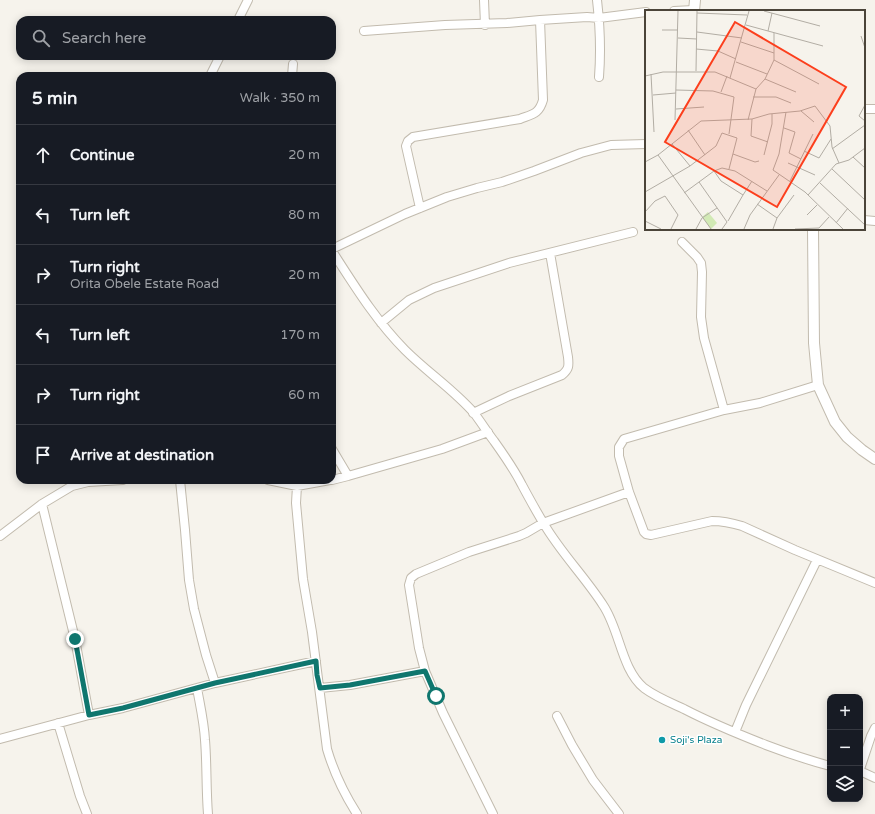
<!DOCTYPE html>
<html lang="en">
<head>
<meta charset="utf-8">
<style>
	:root { --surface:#171b24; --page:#20242c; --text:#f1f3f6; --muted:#9ea1a6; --line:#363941 }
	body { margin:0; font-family:"Varela Round",sans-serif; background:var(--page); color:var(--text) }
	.controls { position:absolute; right:12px; bottom:12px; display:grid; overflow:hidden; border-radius:8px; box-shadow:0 2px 10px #0003 }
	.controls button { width:36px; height:36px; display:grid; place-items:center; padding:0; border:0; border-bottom:1px solid var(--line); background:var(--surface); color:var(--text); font:20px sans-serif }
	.stop { position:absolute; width:12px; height:12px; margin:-9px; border:3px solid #0f766e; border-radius:50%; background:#fff }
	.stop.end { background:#0f766e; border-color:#fff; box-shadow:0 1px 4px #0008 }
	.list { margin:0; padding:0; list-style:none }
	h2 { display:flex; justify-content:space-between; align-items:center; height:52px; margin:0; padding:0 16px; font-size:17px }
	h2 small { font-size:13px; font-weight:400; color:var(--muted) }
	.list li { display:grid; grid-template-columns:26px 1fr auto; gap:12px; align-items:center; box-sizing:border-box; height:60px; padding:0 16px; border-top:1px solid var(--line) }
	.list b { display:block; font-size:15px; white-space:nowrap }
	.list p { margin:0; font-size:13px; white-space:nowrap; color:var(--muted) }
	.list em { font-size:13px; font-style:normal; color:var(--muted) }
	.icon { flex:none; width:22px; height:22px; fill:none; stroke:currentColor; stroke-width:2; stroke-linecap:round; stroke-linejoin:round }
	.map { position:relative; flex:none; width:875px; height:814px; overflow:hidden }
	.search { position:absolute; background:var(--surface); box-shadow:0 2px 10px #0003; left:16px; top:16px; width:320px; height:44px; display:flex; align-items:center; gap:10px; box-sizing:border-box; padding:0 14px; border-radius:12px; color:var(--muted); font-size:15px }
	.panel { position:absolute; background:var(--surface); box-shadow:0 2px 10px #0003; left:16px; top:72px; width:320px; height:412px; border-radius:12px }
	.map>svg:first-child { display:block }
</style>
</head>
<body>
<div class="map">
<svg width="875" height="814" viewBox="0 0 875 814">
	<rect width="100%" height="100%" fill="#f6f3ec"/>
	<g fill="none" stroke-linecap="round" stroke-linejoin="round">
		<defs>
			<path id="minor" d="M484,0l1,25
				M597,0c3,26 4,51 2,77
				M674,11l20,-1
				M238,20l10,-20
				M364,31l81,-6 62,-2 33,-3 47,-3 12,1 47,-6
				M210,76l10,-20
				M292,76l1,-12
				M864,109h11
				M420,208l-14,-62 2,-5 5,-4 107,-18c13,-5 19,-5 23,-19l-3,-80
				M864,220l11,1
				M682,242l15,15 4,6 1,9 -1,45 3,21 20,72
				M332,249l73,-35 42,-17 30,-9 25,-6 32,-11 47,-18 30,-8 35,-1
				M332,251c22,34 44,70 73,99 22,22 49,40 69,63 7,9 13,19 20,28 10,14 20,28 28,44 7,13 14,26 22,39 17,29 41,53 59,81 17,25 18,64 41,83 12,9 27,15 40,21 27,14 54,25 82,36 21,8 42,15 64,21
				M381,323l28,-23 25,-12 75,-25 124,-31
				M818,385l-58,18 -36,7 -100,29 -5,8v9l10,36 15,40 2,2 5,1 61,-14c11,0 20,2 30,5l53,24 80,33
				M473,413l36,-17 53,-21c7,-6 7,-9 6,-18l-18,-104
				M332,449l16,27
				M180,480l5,50 4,50 5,29 12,46 9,28
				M268,480l29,6 33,-6
				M332,480l16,-4 94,-27 46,-17
				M297,486l-1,17 7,76 9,53 15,117c7,24 16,43 30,65
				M42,504l33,135 14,76
				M0,536l42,-32 30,-18 16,-4 35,-2
				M197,688c3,17 7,34 8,52 2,24 1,49 3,74
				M320,688l30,-3 75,-14
				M557,716l15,29 21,35 26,34
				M58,723l22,73 7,18
				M735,732l11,-27 71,-145
				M0,739l89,-24 34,-7 92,-25 101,-22
				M860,769l11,-33 4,-8
				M860,771l15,7
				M493,814l-50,-101 -18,-42 -6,-23 -10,-63 2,-7 5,-4 53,-22 50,-16 7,-3 17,-10 86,-31"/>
			<path id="tertiary" d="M694,11l1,-11
				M813,229l1,114 4,42 17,37 12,15 15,13 13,9"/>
		</defs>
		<!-- minor casing -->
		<use href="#minor" stroke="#c2bbae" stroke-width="10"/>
		<!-- tertiary casing -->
		<use href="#tertiary" stroke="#c2bbae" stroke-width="12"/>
		<!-- minor -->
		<use href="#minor" stroke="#fff" stroke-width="8"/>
		<!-- tertiary -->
		<use href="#tertiary" stroke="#fff" stroke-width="10"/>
	</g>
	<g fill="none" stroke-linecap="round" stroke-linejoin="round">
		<!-- route -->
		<path stroke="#0f766e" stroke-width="5" d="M75,639l14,76 34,-7 92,-25 101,-22 1,14 3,13 30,-3 75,-14 11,25"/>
	</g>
	<!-- markers -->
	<circle fill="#0f9aa8" stroke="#fff" stroke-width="1.5" cx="662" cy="740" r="4"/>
	<g text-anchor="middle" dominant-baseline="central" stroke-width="3" stroke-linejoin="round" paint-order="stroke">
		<!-- culture labels -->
		<g font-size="10" fill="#0d838f" stroke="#fff" text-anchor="start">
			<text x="670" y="740">Soji's Plaza</text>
		</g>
	</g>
	<!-- overview -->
	<g transform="translate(645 10)">
		<rect width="220" height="220" fill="#f6f3ec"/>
		<path d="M63,202l9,11 -6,6 -9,-12z" fill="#d2eab5"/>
		<path fill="none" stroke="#b2ada4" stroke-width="1" d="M119,1l56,15M52,3l50,2M101,15l77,21M17,20h16M123,21l4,-18M52,22l45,6M216,26l4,12M33,28l19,1M96,32l33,11M51,39l22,2 18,8M129,50l45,24M91,52l31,12M51,61l1,-60M6,64l3,58M0,66l18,-4h52l41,17M85,68l19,-67M120,69l31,13M31,80l37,1 21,6 -5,37M76,82l6,-16M8,85l23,-2M108,87h23l15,6M220,95l-6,11 6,5M31,99l28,-2M156,101l13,11M141,102l-7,42 -6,16 32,22 38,37M107,109l-1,17 17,6M30,110l3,-109M103,110l8,-31 9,-10 9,-19v-27M139,118l11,4 -6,21 12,6M43,120l17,25M27,134l18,22M187,139l33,-24M159,141l15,7 12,-19M88,144l22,8 4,-1M13,145l53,74M119,145l8,-31v-10M208,147l12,11M0,152l13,-7 43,-34 51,-2 17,-5 31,-3 15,-5 15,20 2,21 7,16M143,153l27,12M187,159l33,31M69,161l7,10 22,14 9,-14M145,171l23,-47M54,172l28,40 -5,7M175,173l45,42M0,182l45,-26 26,-20 6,-13 15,5 -8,31M39,183l30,-22 8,-3 13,3 32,20M163,185l28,-31 13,-4 16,-12M112,194l20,14M0,202l10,-11 10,-5 13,19 -7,14M162,205l10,-10M0,211l16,8M83,211l15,-26M191,213l12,-15M51,219l6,-11 15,-10M99,219l6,-14 29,-40M128,219l4,-11 17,-23M150,219l24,-1 10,-11"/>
		<path fill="#fc3f1d" fill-opacity="0.15" stroke="#fc3f1d" stroke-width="2" d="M90,12l111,65 -69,120 -112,-65z"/>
		<rect width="220" height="220" fill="none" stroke="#4b4439" stroke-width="2"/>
	</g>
</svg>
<div class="controls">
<button>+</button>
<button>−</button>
<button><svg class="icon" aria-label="layers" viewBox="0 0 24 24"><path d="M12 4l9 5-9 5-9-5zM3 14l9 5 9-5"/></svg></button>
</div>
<div class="stop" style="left:436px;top:696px"></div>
<div class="stop end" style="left:75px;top:639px"></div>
<div class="search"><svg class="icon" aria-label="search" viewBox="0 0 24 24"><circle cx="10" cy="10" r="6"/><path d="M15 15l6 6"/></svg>Search here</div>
<section class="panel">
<h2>5 min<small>Walk · 350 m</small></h2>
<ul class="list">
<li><svg class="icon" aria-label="ahead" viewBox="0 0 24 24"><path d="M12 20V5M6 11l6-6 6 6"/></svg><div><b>Continue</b></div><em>20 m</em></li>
<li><svg class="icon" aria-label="left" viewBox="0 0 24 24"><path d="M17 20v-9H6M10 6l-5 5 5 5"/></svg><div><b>Turn left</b></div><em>80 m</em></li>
<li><svg class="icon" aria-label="right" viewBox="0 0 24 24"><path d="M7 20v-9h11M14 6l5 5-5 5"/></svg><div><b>Turn right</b><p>Orita Obele Estate Road</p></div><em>20 m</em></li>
<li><svg class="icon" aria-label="left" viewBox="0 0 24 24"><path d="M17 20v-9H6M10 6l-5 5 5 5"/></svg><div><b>Turn left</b></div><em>170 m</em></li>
<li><svg class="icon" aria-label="right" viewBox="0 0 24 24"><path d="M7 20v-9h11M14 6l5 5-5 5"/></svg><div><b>Turn right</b></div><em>60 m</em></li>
<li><svg class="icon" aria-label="arrive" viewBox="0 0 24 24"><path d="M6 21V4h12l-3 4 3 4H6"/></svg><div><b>Arrive at destination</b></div></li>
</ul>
</section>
</div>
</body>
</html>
